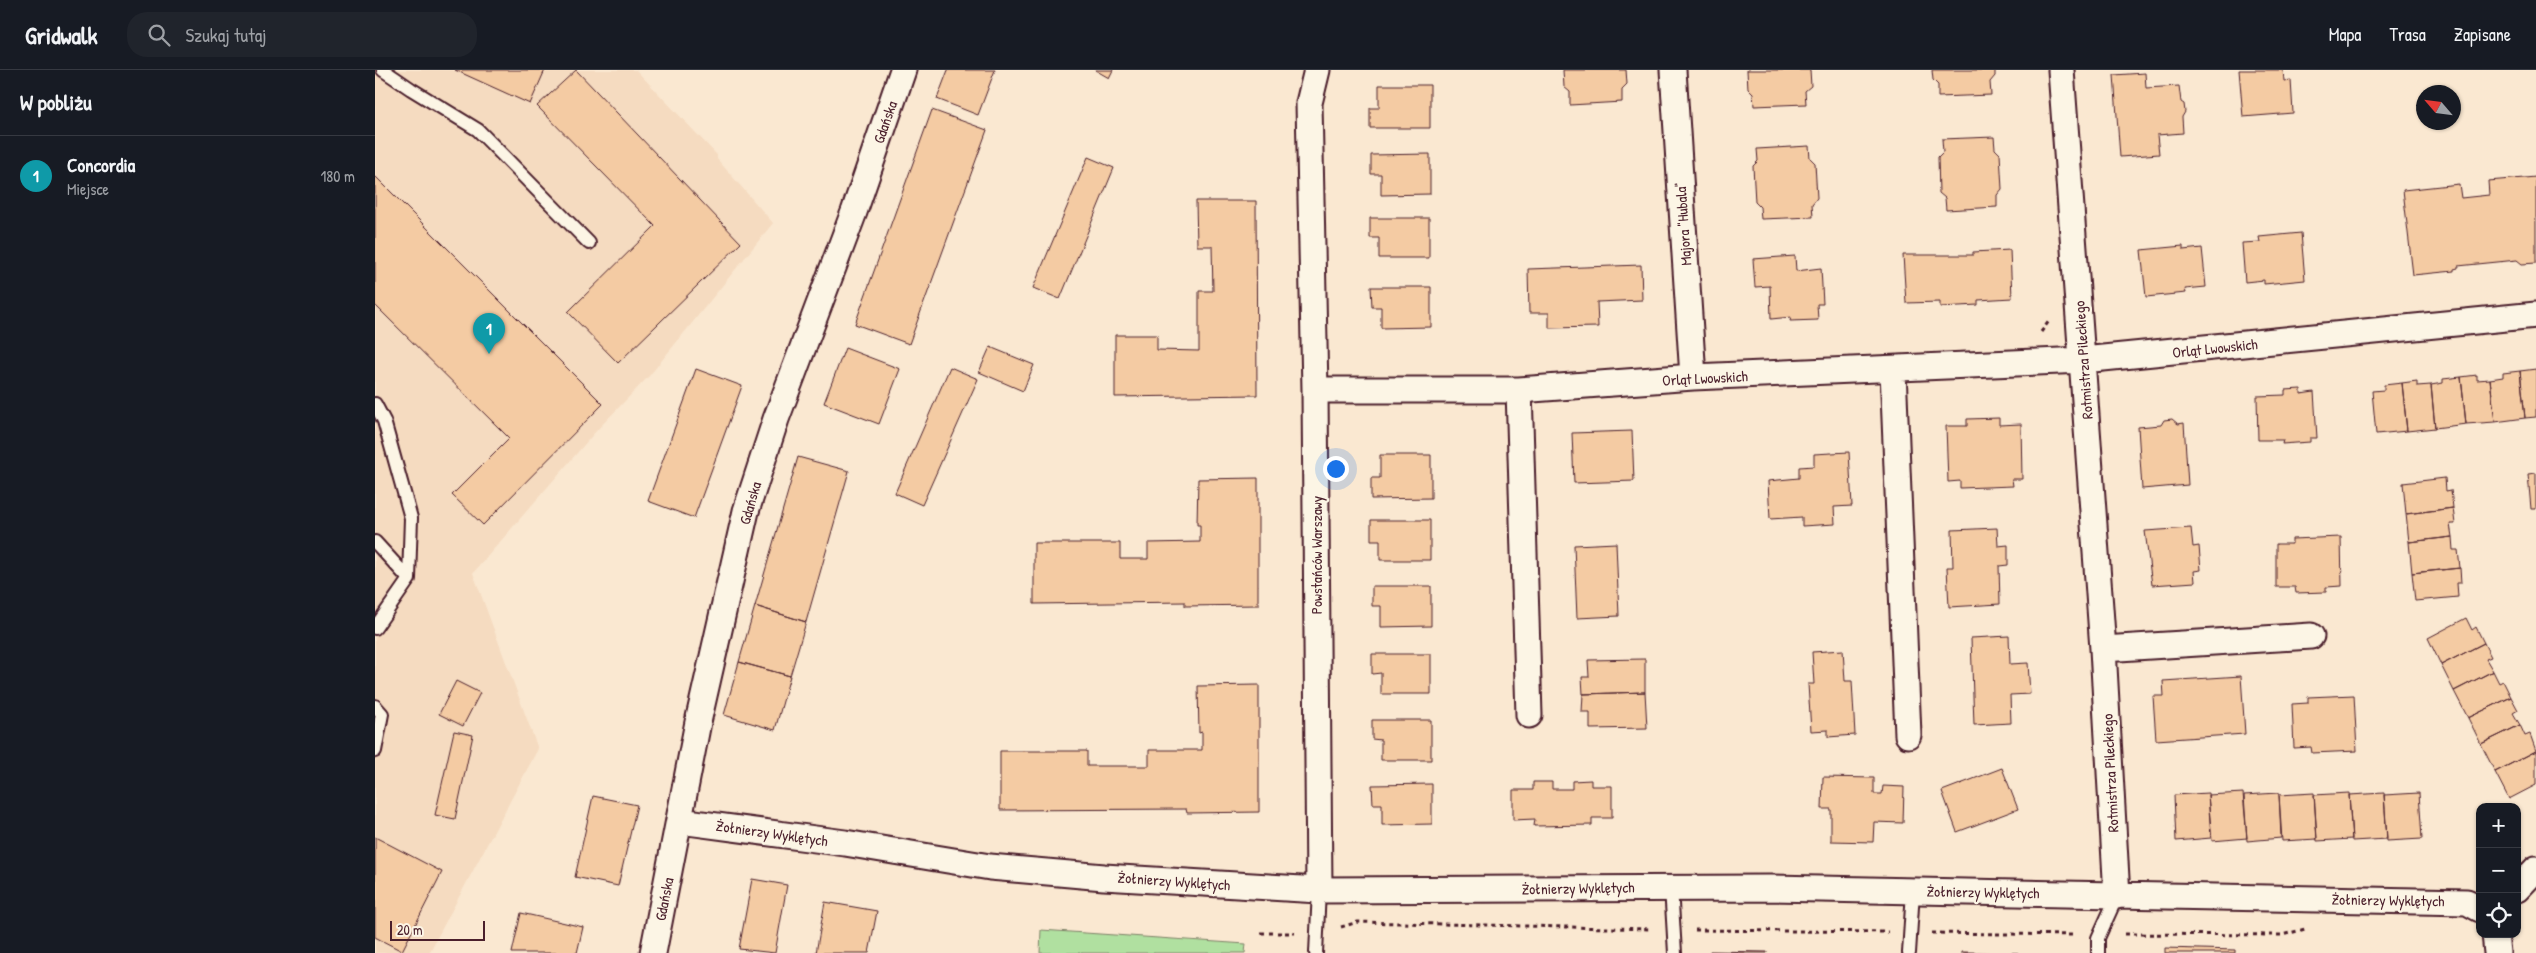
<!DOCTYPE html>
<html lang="pl">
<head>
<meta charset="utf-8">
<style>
	:root { --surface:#171b24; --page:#20242c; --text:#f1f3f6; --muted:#9ea1a6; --line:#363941; --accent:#d93025 }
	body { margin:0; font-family:"Patrick Hand",sans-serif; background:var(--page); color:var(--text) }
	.controls { position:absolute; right:15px; bottom:15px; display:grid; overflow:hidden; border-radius:10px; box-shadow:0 1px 4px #0004 }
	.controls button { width:45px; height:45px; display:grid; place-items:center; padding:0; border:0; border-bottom:1px solid var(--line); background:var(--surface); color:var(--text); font:25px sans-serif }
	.compass { position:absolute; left:2041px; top:15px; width:45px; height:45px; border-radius:50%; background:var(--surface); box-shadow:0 1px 4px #0004; rotate:298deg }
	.scale { position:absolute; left:15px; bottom:12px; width:95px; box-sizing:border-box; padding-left:5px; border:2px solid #4a1f2b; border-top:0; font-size:14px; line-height:18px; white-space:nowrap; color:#4a1f2b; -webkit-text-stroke:4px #fcf5e5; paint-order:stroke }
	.you { position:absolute; left:960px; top:398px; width:18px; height:18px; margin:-12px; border:4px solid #fff; border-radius:50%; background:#1a73e8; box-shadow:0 0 0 8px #1a73e833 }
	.badge { display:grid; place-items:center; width:32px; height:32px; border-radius:50%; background:var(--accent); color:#fff; font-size:16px; font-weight:700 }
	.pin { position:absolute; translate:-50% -41px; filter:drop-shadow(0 1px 2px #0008) }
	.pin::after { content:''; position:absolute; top:26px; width:18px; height:15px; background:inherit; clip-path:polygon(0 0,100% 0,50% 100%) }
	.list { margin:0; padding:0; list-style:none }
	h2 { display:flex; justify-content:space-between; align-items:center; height:65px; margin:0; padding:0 20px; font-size:21px }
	h2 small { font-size:16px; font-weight:400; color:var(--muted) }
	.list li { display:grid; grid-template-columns:32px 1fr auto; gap:15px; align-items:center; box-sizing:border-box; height:80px; padding:0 20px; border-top:1px solid var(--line) }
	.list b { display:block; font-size:19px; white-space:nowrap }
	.list p { margin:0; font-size:16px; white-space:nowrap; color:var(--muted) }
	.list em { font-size:16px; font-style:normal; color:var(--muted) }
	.icon { flex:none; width:28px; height:28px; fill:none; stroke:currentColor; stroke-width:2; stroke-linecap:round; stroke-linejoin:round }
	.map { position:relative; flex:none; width:2161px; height:883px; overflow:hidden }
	header { display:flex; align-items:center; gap:30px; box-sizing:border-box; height:70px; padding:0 25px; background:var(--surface); border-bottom:1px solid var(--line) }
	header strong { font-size:24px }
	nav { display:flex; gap:28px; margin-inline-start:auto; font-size:18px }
	.search { width:350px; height:45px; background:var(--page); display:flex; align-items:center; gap:12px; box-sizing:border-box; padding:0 18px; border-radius:20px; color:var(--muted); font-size:19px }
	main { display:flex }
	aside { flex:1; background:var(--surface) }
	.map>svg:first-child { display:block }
</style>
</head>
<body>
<header>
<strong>Gridwalk</strong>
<div class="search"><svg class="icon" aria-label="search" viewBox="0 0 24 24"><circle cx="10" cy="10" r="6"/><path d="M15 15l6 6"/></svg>Szukaj tutaj</div>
<nav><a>Mapa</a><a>Trasa</a><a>Zapisane</a></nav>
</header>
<main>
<aside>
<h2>W pobliżu<small></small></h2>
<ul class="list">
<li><span class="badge" style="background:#0f9aa8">1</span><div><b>Concordia</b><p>Miejsce</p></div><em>180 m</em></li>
</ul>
</aside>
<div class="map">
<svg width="2161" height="883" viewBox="0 0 2161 883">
	<rect width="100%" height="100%" fill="#fae8d1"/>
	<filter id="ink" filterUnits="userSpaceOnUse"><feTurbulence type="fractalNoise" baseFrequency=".02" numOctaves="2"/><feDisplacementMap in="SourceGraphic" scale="10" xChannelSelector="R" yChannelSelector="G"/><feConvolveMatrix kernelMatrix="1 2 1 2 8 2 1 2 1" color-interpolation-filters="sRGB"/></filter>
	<g filter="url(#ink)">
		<!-- built -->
		<path fill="#f5dbc0" d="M0,0h261l81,85v4l56,64 -123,152 -53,55 -124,143 65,176 -109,204h-54z"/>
		<!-- green -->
		<path fill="#b0e0a0" stroke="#7d8066" d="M666,860l205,14 -1,9h-205z"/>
		<!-- building -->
		<path fill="#f4cba3" stroke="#4a1f2b" d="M80,0h90l-15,34z
			M201,0l165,173 -123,120 -50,-51 87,-86 -118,-120z
			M573,0h47l-17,45 -41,-16z
			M720,0h18l-4,8z
			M1188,0h63l1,14 -5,5v13l-52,3v-13l-6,-5z
			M1372,0h63l1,16 -6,5 1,13 -52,2 -1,-12 -5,-5z
			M1557,0h63v6l-5,6 1,13 -53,2v-12l-5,-5z
			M1864,0h44l1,11 7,-1 2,33 -50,4z
			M1770,3l1,15 33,-2 2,16 3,2 1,8 -3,5 1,16 -26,2 2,19 -39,3 -6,-82z
			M1004,15h51v43h-60v-20h9z
			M557,40l55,20 -78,214 -54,-20z
			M1619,67l1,12 5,5 2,35 -5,6v12l-51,3 -1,-12 -6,-5 -1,-36 5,-5 -1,-13z
			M1434,76l1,12 5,5 2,35 -5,6 1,13 -52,2 -1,-12 -5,-5 -2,-36 5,-5 -1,-12z
			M1055,84v40l-49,1v-21h-10v-19z
			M713,87l26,11 -54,131 -27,-11z
			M0,106l228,228 -120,121 -31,-30 57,-57 -134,-133z
			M2161,107v86l-14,1 -5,-4 -59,6v2l-4,1v2l-41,4 -10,-85 56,-6 2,14 28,-3 -1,-14z
			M821,131h60l1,194 -142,2v-62h42v15l42,1v-60h14l-1,-45h-15z
			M995,148h59v40h-50v-20h-9z
			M1926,163l4,47 -41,4v-4l-19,2 -3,-39 18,-1 -1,-5z
			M1808,176v4l19,-2 4,39 -21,2 1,4 -40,4 -5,-47z
			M1635,180l2,48 -34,2v5l-38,2v-5l-34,1 -3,-48h70v-3z
			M1420,186l1,15 25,-3 2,36h-6l1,16 -28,1 1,-4 -20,2 -1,-33 -15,1 -2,-28z
			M1266,195l1,35 -45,2 1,25 -49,1v-15h-20l-1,-44z
			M996,217h60v40l-50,1v-21h-9z
			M615,277l44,18 -11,26 -44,-19z
			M470,278l55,21 -21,55 -55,-21z
			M575,297l28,12 -56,126 -27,-12z
			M321,299l46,17 -48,132 -46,-17z
			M2161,299v48l-11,1 -5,-47z
			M2145,301l5,47 -30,4 -5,-43 13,-2v-4z
			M2102,305v5l13,-1 5,43 -29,2 -5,-47z
			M2086,307l5,47 -31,4 -4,-43 12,-2v-4z
			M2042,311v5l14,-1 4,43 -28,3 -5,-48z
			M2027,313l5,48 -31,3 -4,-43 12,-1v-5z
			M1926,319v5l13,-2 3,46h-7v4l-28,2 1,-4h-25l-1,-44 28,-1v-5z
			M1624,348v7l22,-1 1,55h-10l1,7 -53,2v-7l-12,1 -2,-56h21v-7z
			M1797,349l6,5 6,-1 4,62 -46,4 -4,-62 23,-2 3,-5z
			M1257,361l2,50 -60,2 -2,-50z
			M1474,382l3,54 -18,1 1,17 -33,2v-9l-32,2 -2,-38 31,-3v-11l15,-1v-12z
			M1005,385h51v43l-60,1v-21h9z
			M423,387l51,14 -43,151 -51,-16z
			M2161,403v36h-5l-3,-35z
			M883,408v127l-73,1v-4l-151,2v-61h86v16h28v-16l52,-1v-17h-3l1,-46z
			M2070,408l1,13 5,-1 2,18 -47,6 -3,-31z
			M2078,438l2,16h-5l2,13 -43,5 -3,-28z
			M996,450h59v40h-50v-20h-9z
			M1622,458l1,18 10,-1v20l-9,1 1,38 -51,3 -2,-40h6l-1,-37z
			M1816,458l2,19 6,-1 2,24 -7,1 1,11 -43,3 -7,-54z
			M1966,467l1,49 -16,1v5l-30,1 -1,-6h-19v-43h16v-5z
			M2077,467l1,13h5l2,18 -48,5 -3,-31z
			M1241,473l3,73 -42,2 -3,-73z
			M2085,498l1,15h-4l1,14 -43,4 -3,-28z
			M997,516h59v40l-50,1v-21h-9z
			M380,536l51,16 -16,54 -51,-14z
			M2091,548l6,12 4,-3 8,16 -43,22 -13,-27z
			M1634,566l1,28 18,-1 2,31 -20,1 1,28 -37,2 -3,-87z
			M2109,573l7,14 -5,2 7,12 -39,20 -13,-26z
			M1468,580l2,31h7l3,54 -27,2v-7l-17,1 -3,-47h6l-2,-32z
			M997,584h59v40h-50v-21l-9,1z
			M1270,589v33l-62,2 -1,-17h7l-1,-17z
			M364,592l51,14 -15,54 -51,-15z
			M2118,601l6,12 4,-2 8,16 -43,21 -14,-27z
			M1866,606l4,58 -89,6 -3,-44h11l-1,-15z
			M81,611l24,12 -17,33 -24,-12z
			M884,615v127l-72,1 -1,-4 -186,1v-59h87v15h62v-16h53v-18l-3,1 -1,-47z
			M1270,622l2,36 -57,1v-17h-8l1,-18z
			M1979,625l3,56 -45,2 -1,-6 -17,1 -2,-44 16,-1v-6z
			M2136,627l7,13 -5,3 7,12 -39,19 -13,-26z
			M997,650h59v40h-50v-20l-9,-1z
			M2145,655l5,11 5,-2 6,17 -41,21 -14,-28z
			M79,661l19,4 -18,84 -20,-4z
			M2161,681v34l-27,14 -14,-27z
			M1627,698l16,41 -61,23 -15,-41z
			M1448,707l51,1v16h8l1,-8 21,1 -1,36 -29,-1 -1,20 -42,-1v-32h-9z
			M1216,710v6h21v32h-20v7l-58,1 1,-7 -22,1v-30h20v-8h19v7h20v-8z
			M1057,714v40l-50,1v-21h-9l-1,-19z
			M1833,723l3,45 -35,3 -2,-46z
			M1868,723l4,45 -35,3 -4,-46z
			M1904,723l2,45 -34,3 -3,-46z
			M1939,723l3,46 -35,2 -3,-46z
			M1974,723l3,46 -35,2 -3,-46z
			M2009,723l3,46 -35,2 -3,-46z
			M2044,723l3,46 -35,2 -3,-46z
			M218,726l44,9 -19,81 -43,-9z
			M0,767l67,35 -40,79 -27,-14z
			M377,809l35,6 -12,68 -36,-4z
			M450,832l52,9 -8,42h-53z
			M146,843l62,14 -6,26h-65z
			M1790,878l70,2v3h-70z
			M1335,881l57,1v1h-57z
			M1586,882l57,1h-57z"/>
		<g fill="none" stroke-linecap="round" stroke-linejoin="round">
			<defs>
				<path id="service" d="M8,0l28,19 67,41 111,113
					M0,334l9,17 27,97 -2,61 -34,49
					M0,472l34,37
					M0,636l7,8 -7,37
					M1296,817l4,66
					M941,883l3,-63
					M1534,883l4,-62
					M1723,883v-15l19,-42"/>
				<path id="minor" d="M942,0l-8,33 6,287 4,500
					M1298,0l20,307
					M1686,0l42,579 14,247
					M1518,300l15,365
					M940,320h204l174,-13 390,-17 453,-45
					M1144,320l10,325
					M1728,579l208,-13
					M305,751l165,22 145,24 114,10 215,13 451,-2 697,14 13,7
					M2142,819l19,-20
					M2120,864l2,19
					M278,883l45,-231 48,-211 30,-92 78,-207 49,-142"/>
			</defs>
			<!-- service casing -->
			<use href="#service" stroke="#4a1f2b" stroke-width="16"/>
			<!-- minor casing -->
			<use href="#minor" stroke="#4a1f2b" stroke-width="29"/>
			<!-- path -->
			<path stroke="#4a1f2b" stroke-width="3" stroke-dasharray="4 4" stroke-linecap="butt" d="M1666,262l8,-11
				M966,857l17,-5 293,7
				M1320,860l193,2
				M886,863h34
				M1557,863l144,2
				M1750,864l157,1 23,-6"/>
			<!-- service -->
			<use href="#service" stroke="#fcf5e5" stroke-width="12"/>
			<!-- minor -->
			<use href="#minor" stroke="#fcf5e5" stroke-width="25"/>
		</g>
	</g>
	<g text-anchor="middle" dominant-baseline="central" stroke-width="4.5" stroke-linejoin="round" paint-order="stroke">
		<!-- street labels -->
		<g font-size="15" fill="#4a1f2b" stroke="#fcf5e5">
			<text transform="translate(510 52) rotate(-71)">Gdańska</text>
			<text transform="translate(1308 154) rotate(-94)">Majora "Hubala"</text>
			<text transform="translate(1840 278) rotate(-6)">Orląt Lwowskich</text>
			<text transform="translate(1708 290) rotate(-94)">Rotmistrza Pileckiego</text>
			<text transform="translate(1330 308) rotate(-3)">Orląt Lwowskich</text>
			<text transform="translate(375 433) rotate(-74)">Gdańska</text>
			<text transform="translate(941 485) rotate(-90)">Powstańców Warszawy</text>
			<text transform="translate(1735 703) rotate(-93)">Rotmistrza Pileckiego</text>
			<text transform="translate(397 763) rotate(8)">Żołnierzy Wyklętych</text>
			<text transform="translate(799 811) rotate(4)">Żołnierzy Wyklętych</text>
			<text transform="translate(1203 818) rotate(-1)">Żołnierzy Wyklętych</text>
			<text transform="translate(1608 822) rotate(1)">Żołnierzy Wyklętych</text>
			<text transform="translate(289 829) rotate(-79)">Gdańska</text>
			<text transform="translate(2013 830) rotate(1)">Żołnierzy Wyklętych</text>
		</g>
	</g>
</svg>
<div class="controls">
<button>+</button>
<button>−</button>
<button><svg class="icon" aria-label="locate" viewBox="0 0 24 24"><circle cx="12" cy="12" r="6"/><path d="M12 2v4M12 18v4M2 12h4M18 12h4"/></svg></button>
</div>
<svg class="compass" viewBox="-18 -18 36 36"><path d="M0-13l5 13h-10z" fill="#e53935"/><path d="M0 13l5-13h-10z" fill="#9ea1a6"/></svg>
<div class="scale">20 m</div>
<div class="you"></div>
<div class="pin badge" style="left:114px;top:284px;background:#0f9aa8">1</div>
</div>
</main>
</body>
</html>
